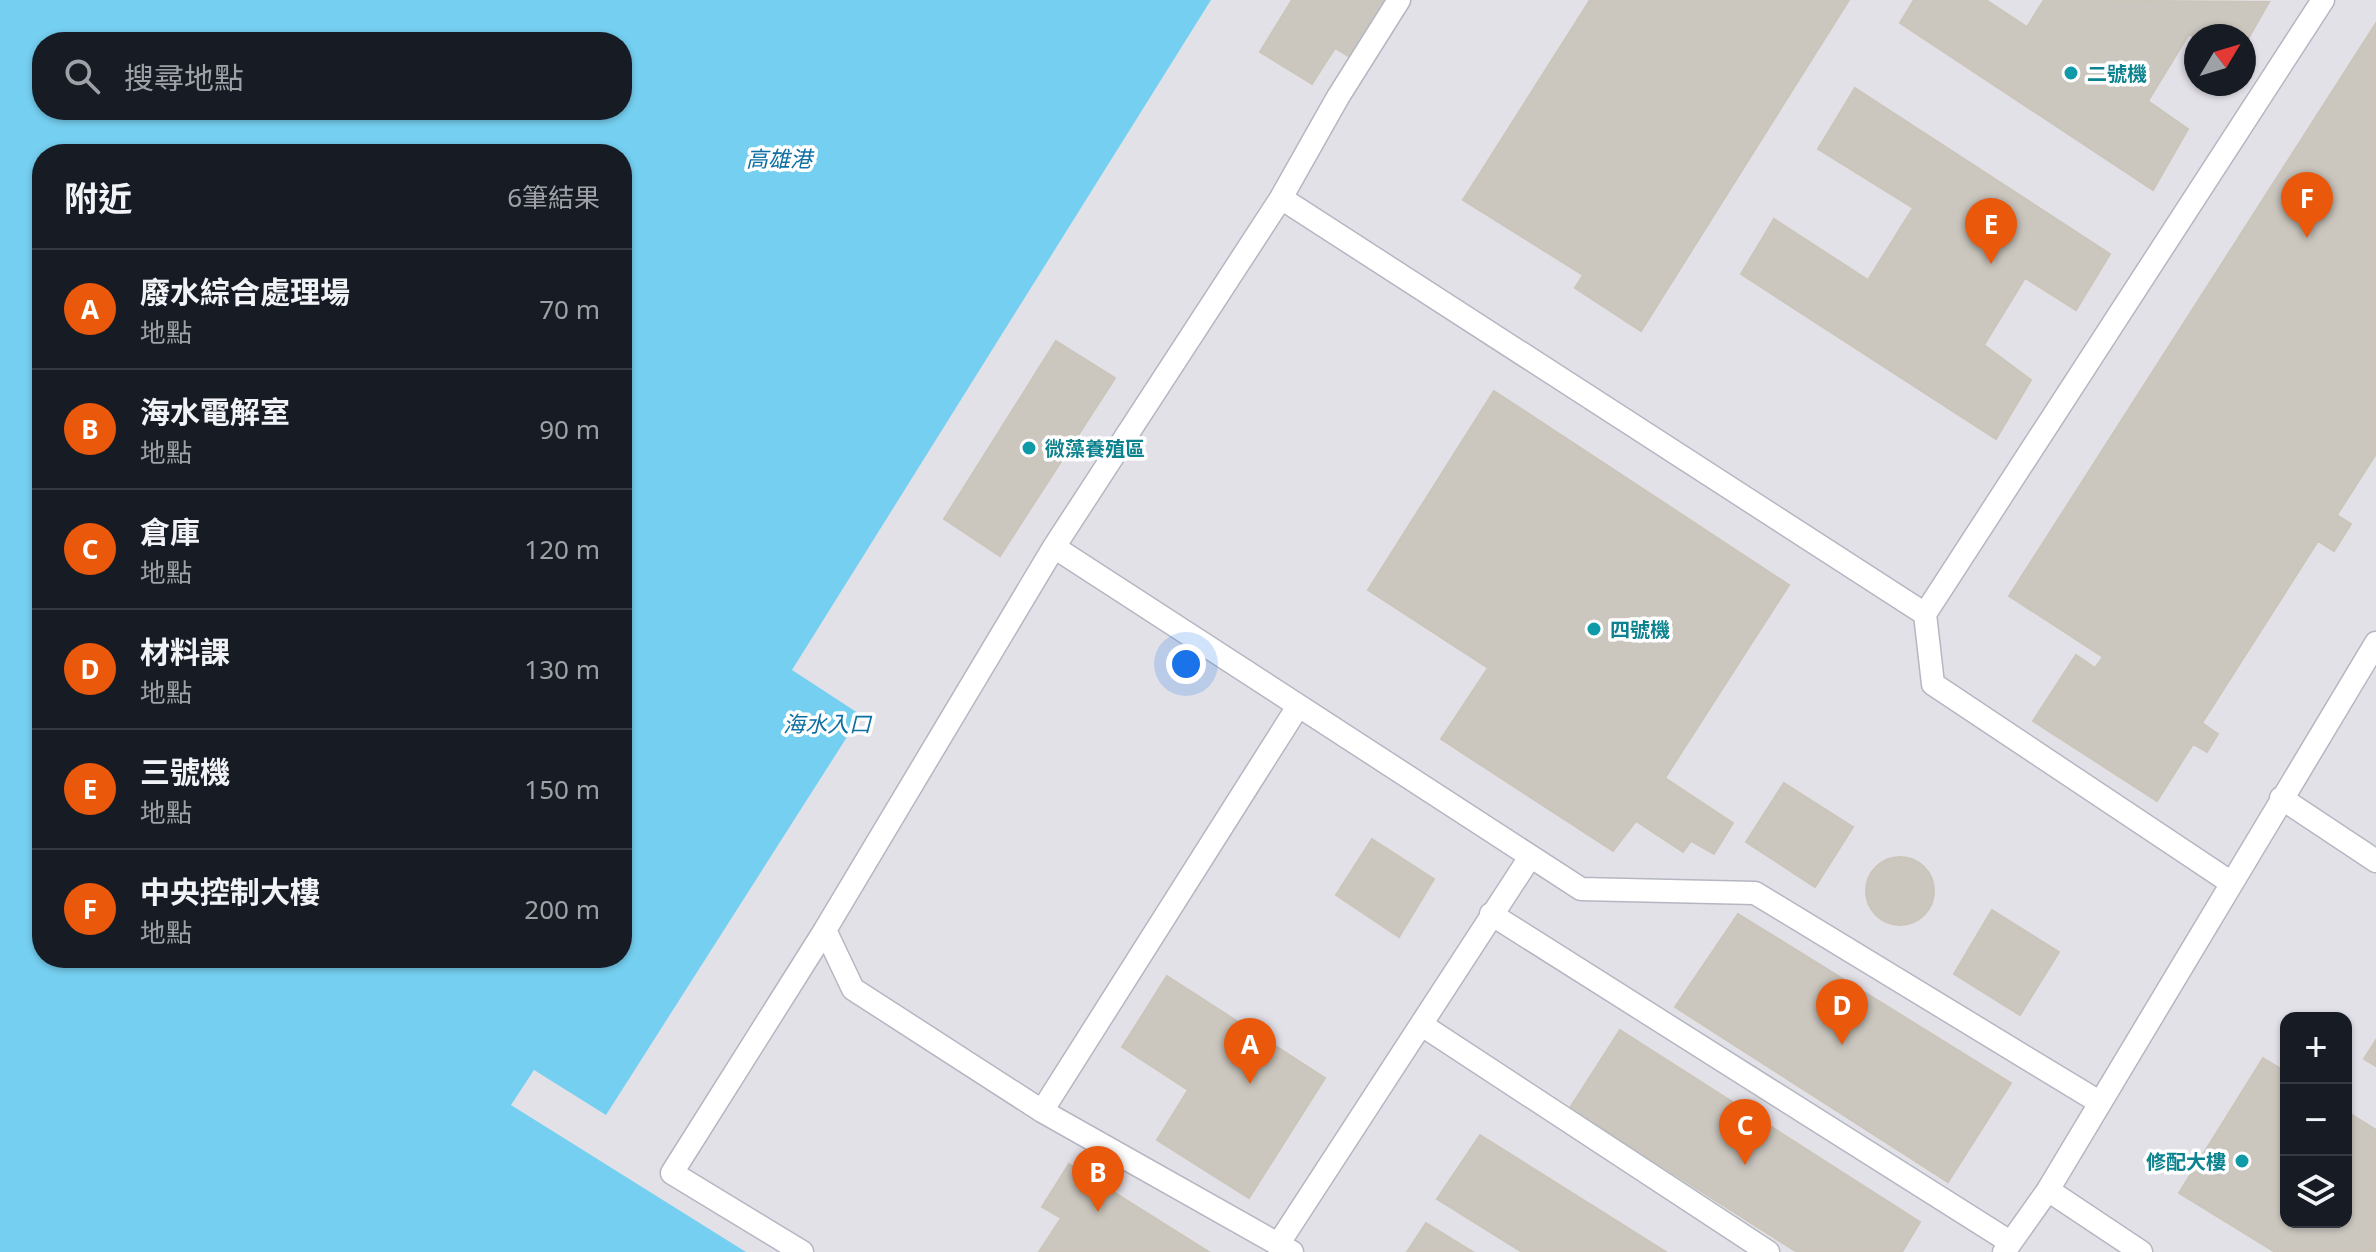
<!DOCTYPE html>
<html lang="zh-TW">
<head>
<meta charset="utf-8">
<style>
	:root { --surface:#171b24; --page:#242831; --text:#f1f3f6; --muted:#9ea1a6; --line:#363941; --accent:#ea580c }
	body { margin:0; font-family:"Noto Sans","Noto Sans TC",sans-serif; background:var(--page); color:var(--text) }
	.controls { position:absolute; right:24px; bottom:24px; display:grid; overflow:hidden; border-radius:16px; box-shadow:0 2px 6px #0004 }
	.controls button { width:72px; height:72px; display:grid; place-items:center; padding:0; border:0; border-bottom:2px solid var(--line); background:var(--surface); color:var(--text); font:40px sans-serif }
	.compass { position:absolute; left:2184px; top:24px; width:72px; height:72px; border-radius:50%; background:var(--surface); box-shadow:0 2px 6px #0004; rotate:52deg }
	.you { position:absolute; left:1186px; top:664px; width:28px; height:28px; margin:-20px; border:6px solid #fff; border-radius:50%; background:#1a73e8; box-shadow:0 0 0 12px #1a73e833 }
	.badge { display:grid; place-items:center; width:52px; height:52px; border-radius:50%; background:var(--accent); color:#fff; font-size:26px; font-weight:700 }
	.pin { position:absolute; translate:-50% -66px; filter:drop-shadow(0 2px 4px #0008) }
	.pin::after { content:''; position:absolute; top:42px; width:28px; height:24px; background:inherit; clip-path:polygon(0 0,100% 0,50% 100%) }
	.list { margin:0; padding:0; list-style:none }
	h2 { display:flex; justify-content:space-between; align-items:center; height:104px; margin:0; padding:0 32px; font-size:34px }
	h2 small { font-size:26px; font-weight:400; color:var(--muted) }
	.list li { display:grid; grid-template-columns:52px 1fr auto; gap:24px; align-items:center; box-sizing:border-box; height:120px; padding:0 32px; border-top:2px solid var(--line) }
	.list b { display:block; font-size:30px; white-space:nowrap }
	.list p { margin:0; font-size:26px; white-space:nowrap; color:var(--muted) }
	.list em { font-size:26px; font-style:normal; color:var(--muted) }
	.icon { flex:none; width:44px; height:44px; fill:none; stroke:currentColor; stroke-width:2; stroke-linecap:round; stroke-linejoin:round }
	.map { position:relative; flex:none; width:2376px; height:1252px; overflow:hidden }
	.search { position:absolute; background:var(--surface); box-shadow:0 2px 6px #0004; left:32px; top:32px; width:600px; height:88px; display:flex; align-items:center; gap:20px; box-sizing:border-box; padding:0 28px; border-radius:32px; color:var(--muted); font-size:30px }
	.panel { position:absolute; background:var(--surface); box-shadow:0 2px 6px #0004; left:32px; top:144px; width:600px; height:824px; border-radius:32px }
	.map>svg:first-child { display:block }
</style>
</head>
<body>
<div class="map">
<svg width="2376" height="1252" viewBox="0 0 2376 1252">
	<rect width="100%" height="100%" fill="#efe9e1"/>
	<!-- industrial -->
	<path fill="#e3e1e8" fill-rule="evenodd" d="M1211,0h1165v1252h-1630l-235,-147 22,-35 35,20 251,-402 -28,-17zM2196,36h48v48h-48zM2286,1018h60v204h-60z"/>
	<!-- water -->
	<path fill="#75cff0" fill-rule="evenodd" d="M0,0h1211l-419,670 69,45 -255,400 -72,-45 -23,35 235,147h-746zM42,42h580v68h-580zM622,154v804h-580v-804z"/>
	<!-- building -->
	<path fill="#cbc7bf" stroke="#cbc5ba" stroke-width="2" d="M1292,0h98l-37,59 -18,-11 -23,36 -52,-32z
		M1590,0h259l-208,331 -66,-43 8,-13 -120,-75z
		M1914,0h72l41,27 17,-27 225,2 -25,44v-10l-48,2 -7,-4 -41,67 40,28 -35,61 -253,-167z
		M2376,23v431l-39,61 14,9 -17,27 -16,-10 -116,182 16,11 -11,18 -14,-8 -36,57 -124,-80 43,-66 19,13 8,-11 -94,-61z
		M1855,88l255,166 -34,56 -51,-32 -41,67 47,35 -35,59 -255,-165 33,-55 94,61 45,-72 -95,-59z
		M1056,341l59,37 -115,178 -56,-37z
		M1494,391l295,194 -124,193 68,45 -19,31 -23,-13 -8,11 -47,-31 -23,30 -172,-112 47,-71 -120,-78z
		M1784,783l69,44 -38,60 -69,-45z
		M1372,839l62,40 -35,58 -63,-42z
		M1866 891a34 34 0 1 1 68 0a34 34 0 1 1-68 0Z
		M1992,910l67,42 -39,63 -66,-41z
		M1738,914l273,169 -63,99 -273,-175z
		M1167,976l158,102 -76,120 -92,-58 31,-50 -66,-43z
		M1620,1030l300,192 -18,30h-105l-227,-144z
		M2376,1040v26l-12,-7z
		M2263,1058l23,14v150h60v-111l30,19v122h-101l-96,-59z
		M1480,1135l186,117h-144l-85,-53z
		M1069,1164l140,88h-170l22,-34 -19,-11z
		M1426,1223l47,29h-66z"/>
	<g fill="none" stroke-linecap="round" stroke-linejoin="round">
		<defs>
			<path id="lane" d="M1281,198l644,416 398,-614
				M1054,547l527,342 174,4 344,209
				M1925,614l8,70 297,198
				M2281,798l95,63
				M1491,914l519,328
				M1422,1025l346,227
				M1042,1111l255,-403
				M2048,1190l93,62
				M1279,1243l251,-386
				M802,1252l-130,-79 153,-243
				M1292,1252l-250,-141 -189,-122 -28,-59 229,-383 227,-349 57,-101 61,-97
				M2004,1252l44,-62 328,-547"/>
		</defs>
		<!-- lane casing -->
		<use href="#lane" stroke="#b4b7c1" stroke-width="25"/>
		<!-- lane -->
		<use href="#lane" stroke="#fff" stroke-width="22"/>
	</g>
	<!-- markers -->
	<g fill="#0f9aa8" stroke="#fff" stroke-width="3">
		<circle cx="2071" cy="73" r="8"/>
		<circle cx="1029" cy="448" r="8"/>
		<circle cx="1594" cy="629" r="8"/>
		<circle cx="2242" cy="1161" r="8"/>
	</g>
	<g text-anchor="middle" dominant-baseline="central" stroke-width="7" stroke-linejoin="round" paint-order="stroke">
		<!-- culture labels -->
		<g font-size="20" font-weight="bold" fill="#0d838f" stroke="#fff" text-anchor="start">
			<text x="2087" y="73">二號機</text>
			<text x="1045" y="448">微藻養殖區</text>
			<text x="1610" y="629">四號機</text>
			<text x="2226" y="1161" text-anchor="end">修配大樓</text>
		</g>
		<!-- water labels -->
		<g font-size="22" font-style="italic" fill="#0d6fa3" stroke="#fff">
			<text x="779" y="158">高雄港</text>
			<text x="827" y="723">海水入口</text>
		</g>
	</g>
</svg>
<div class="controls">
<button>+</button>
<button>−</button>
<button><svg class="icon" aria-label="layers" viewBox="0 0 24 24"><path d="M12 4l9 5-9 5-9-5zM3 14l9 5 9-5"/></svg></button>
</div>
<svg class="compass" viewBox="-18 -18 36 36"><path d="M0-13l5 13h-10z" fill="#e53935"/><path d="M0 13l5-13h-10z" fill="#9ea1a6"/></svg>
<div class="you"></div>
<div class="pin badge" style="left:1250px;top:1084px">A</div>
<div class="pin badge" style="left:1098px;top:1212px">B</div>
<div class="pin badge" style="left:1745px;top:1165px">C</div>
<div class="pin badge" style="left:1842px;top:1045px">D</div>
<div class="pin badge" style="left:1991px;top:264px">E</div>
<div class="pin badge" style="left:2307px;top:238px">F</div>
<div class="search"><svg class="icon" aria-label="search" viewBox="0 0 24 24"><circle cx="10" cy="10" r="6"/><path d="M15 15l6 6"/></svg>搜尋地點</div>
<section class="panel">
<h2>附近<small>6筆結果</small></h2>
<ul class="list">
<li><span class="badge">A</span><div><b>廢水綜合處理場</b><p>地點</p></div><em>70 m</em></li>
<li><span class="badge">B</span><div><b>海水電解室</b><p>地點</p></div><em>90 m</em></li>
<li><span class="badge">C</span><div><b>倉庫</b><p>地點</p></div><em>120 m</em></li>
<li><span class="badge">D</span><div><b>材料課</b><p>地點</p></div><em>130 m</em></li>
<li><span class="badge">E</span><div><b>三號機</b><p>地點</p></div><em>150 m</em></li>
<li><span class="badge">F</span><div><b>中央控制大樓</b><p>地點</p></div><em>200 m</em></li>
</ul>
</section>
</div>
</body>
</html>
